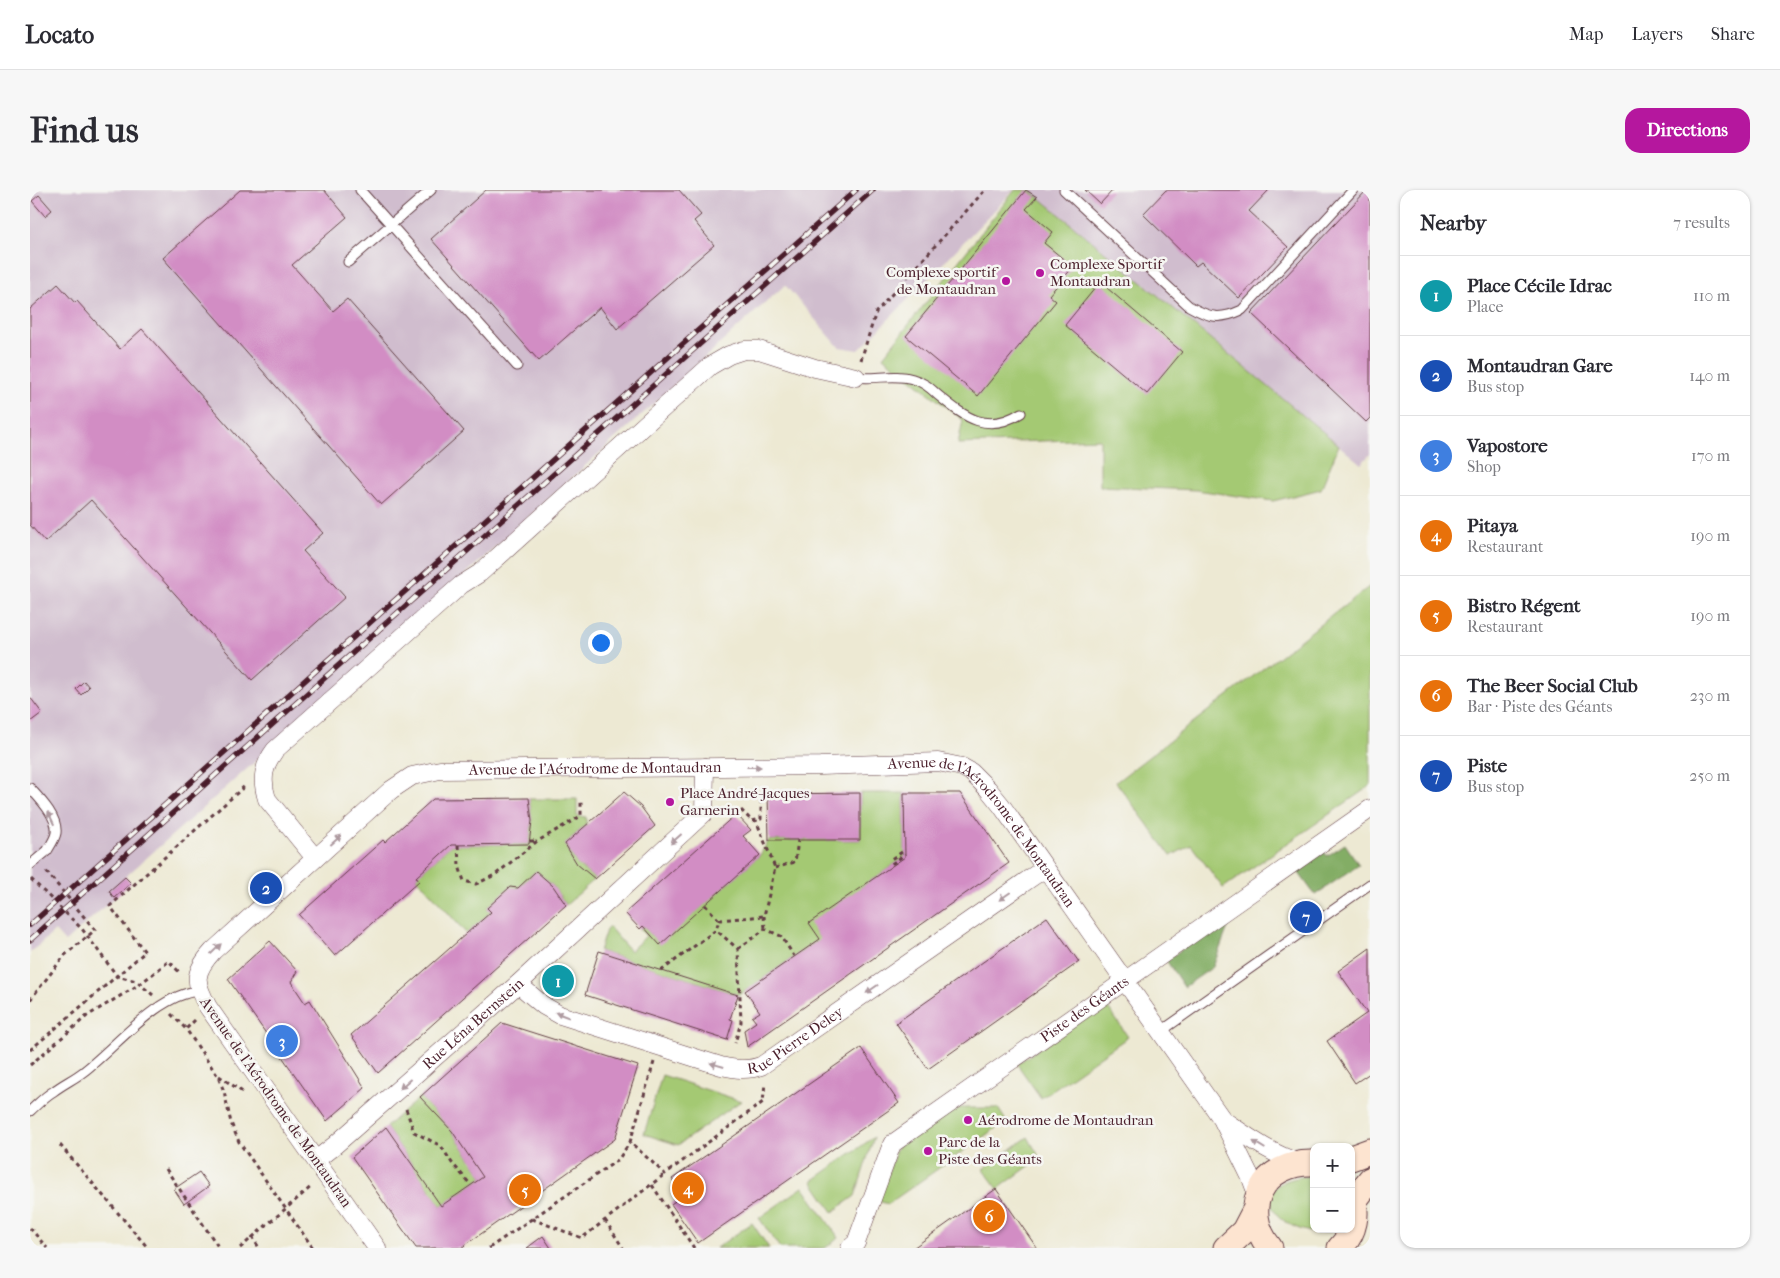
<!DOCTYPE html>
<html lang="en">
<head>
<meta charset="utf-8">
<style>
	:root { --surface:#fff; --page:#f7f7f7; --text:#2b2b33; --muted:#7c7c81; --line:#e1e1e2; --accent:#b5179e }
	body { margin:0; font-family:"IM FELL French Canon",serif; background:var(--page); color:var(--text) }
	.controls { position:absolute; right:15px; bottom:15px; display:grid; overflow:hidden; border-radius:10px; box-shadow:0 1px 4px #0004 }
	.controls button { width:45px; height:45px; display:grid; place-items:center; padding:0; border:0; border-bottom:1px solid var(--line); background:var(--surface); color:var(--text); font:25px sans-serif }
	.you { position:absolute; left:570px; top:452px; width:18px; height:18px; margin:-12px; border:4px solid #fff; border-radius:50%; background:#1a73e8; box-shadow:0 0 0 8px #1a73e833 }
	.badge { display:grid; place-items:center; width:32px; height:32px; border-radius:50%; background:var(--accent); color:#fff; font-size:16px; font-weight:700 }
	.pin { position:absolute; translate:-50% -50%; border:2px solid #fff; box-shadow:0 1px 5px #0006 }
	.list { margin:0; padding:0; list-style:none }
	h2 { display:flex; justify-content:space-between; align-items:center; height:65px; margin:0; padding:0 20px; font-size:21px }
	h2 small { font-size:16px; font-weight:400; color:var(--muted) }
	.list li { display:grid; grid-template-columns:32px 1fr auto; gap:15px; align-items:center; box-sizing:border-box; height:80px; padding:0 20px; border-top:1px solid var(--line) }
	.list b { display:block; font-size:19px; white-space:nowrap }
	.list p { margin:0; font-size:16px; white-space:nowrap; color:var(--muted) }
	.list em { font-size:16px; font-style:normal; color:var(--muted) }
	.map { position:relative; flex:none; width:1340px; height:1058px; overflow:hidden; border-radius:15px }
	header { display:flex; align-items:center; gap:30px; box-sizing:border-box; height:70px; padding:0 25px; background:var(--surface); border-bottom:1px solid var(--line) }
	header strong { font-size:24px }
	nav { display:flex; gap:28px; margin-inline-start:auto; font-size:18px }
	.intro { display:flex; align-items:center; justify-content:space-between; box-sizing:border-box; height:120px; padding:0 30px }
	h1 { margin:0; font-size:35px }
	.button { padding:12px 22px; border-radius:15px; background:var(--accent); color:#fff; font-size:18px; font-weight:700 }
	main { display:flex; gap:30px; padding:0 30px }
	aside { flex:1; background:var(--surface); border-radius:15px; box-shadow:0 1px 4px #0004 }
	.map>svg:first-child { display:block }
</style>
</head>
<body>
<header>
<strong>Locato</strong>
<nav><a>Map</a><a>Layers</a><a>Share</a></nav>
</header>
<div class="intro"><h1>Find us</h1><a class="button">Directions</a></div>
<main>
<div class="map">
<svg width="1340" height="1058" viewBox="0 0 1340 1058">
	<rect width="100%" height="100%" fill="#f6f6f2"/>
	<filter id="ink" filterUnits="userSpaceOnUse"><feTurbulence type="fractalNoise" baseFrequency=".02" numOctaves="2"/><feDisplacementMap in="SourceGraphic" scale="10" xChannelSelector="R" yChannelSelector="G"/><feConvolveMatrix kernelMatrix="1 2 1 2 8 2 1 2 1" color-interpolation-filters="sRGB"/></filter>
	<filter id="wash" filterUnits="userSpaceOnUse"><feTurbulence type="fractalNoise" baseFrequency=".0096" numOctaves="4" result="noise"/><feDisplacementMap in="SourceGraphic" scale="20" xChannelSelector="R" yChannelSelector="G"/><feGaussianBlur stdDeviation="1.12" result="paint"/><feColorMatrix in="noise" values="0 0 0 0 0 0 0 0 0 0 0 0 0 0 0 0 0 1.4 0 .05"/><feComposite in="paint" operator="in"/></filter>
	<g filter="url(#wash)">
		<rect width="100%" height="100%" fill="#ede9d3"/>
		<!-- industrial -->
		<path fill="#d0bdce" d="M0,0h984l-155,160 -20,-3 -54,-62 -378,342 -282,250 6,6 -66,59 -10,-11 -25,22z
			M1000,0h340v264l-9,10z"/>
		<!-- green -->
		<path fill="#a4c973" stroke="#77744f" d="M985,0h15l309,255 -18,44 -48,12 -77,-11 -96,-4v-47l-142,5 5,-24 -80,-63z
			M1340,396v200l-147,102 -32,-43 -20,11 -55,-74z
			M830,603h44l1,64 -95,66 10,16 -75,52 -7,4 -139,-44 7,-21 3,-3 21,24 16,-15 -6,-7 3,-3 17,18 100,-89 9,-15h91z
			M499,609h48v17l9,1v8l-21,19 12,20 18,15 -29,26 -13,-19 -17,-15 -18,17h-8l-23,20 4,4 -24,22 -51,-57 35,-32 78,-1 3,-23z
			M1075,813l23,34 -87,61 -24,-34z
			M632,885l79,26 -63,44 -34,-11z
			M390,907l32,34 31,46 -42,29 -55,-79z
			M923,918h45l8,13 -118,83 -10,-3 19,-54z
			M844,947l-19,59 -22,16 -21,-31z
			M998,947l12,21 -42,31 -15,-20z
			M1278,986l6,1v52h24c-46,19 -110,-44 -30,-53z
			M773,997l36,51 -14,10h-45l-21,-30z
			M722,1033l17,25h-53z"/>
		<!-- forest -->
		<path fill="#83ad65" stroke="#666648" d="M1315,654l14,21 -44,30 -19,-26 27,-19 4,6z
			M1202,726l-19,51 -29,20 -18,-27z"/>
		<g id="blocks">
			<!-- building -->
			<path fill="#d28dc4" d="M210,0h84l23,27 -55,48 41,46 14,-12 117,132 -83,74 -218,-247z
				M456,0h193l22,25 -7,6 20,24 -97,84 -17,-22 -61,54 -108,-122z
				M996,0l11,7 -11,12 27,23 -9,11 29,24 -24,28 7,6 -78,95 -72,-60z
				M1055,0h28l-13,14z
				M1136,0h103l-20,21 39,36 -49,51 -38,-36 -5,4 -53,-52z
				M1337,0h3v228l-4,4 -115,-109z
				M9,5l13,15 -7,6 -13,-15z
				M1070,92l82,70 -35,42 -82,-69z
				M28,94l17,19 2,-2 43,48 22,-20 181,204 -20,18 42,46 -93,83 -161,-180 -46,42 -15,-17v-216z
				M54,491l5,6 -8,8 -5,-6z
				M0,507l12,16 -12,9z
				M594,602l17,15 14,19 -60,53 -18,-15 -12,-20z
				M830,603v47h-91l-1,-46z
				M874,603h56l49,70 -262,184 -3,-17 12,-8 -4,-5 8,-5 -15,-21 75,-52 -11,-16 96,-66z
				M499,608l3,23 -3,23 -78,1 -35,32 3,4 -84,75 -36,-41 84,-75 2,2 48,-43z
				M706,624l15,16 -8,6 17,19 -100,90 -17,-19 -3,3 -15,-16z
				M506,681l17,15 13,19 -188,168 -27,-38 140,-123 -4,-4 23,-21 8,1z
				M95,687l6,6 -17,15 -5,-7z
				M1017,727l32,45 -151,107 -32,-46z
				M240,751l27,30 -6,11 14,21 5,-3 55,88 -38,33 -99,-142z
				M1340,758v125l-15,10 -28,-42 40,-28 -29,-42z
				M569,761l139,44 -8,24 3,1 -6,20 -142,-45z
				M472,833l136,43 -23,73 -154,109h-45l-64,-91 34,-30 55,79 42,-29 -31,-46 -32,-34z
				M831,858l38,55 -201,140 -27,-39 12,-9 -11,-16z
				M169,982l10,14 -25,18 -10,-15z
				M966,999l41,59h-124z
				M513,1046l8,12h-24z"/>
		</g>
	</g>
	<g filter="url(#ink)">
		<use href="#blocks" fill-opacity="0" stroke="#623d44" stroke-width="1"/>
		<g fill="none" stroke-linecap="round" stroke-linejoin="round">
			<defs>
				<path id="lane" d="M330,0l157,176
					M1034,0l125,116c21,12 31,14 53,4l111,-120
					M318,72l83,-72
					M826,187c18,3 39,-4 57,2 11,3 18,10 26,17 27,22 48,38 82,17
					M0,598c10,11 28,29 26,45 -1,6 -6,13 -9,18
					M1130,842l210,-148
					M0,921c8,-7 15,-15 24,-20 9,-7 20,-12 29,-19 32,-24 74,-78 116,-81"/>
				<g id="street">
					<path d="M285,668l-48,-59c-6,-19 -4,-33 8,-49l186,-165 19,-12 230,-207 19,-11 15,-5h15l56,18 41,9"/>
					<path id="s1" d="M488,794l26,22 16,9 161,51c14,3 26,5 40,0l284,-198"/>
					<path d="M1193,930c25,17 48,34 77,43"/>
					<path id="s2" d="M286,970l19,-15 183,-161 186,-171 1,-46"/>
					<path id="s3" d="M347,1058l-169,-241c-14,-25 -15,-34 5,-56l178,-161 21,-14 28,-6 380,-4 118,-4 24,5 9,5 17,17 13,16 221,314 29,59 7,19"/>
					<path id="s4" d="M820,1058l6,-5 36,-99 478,-335"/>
				</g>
				<path id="secondary" d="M1321,968l19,-7
					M1324,1011l16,-21
					M1196,1058l18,-17 11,-21
					M1240,1058c-32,-40 -7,-87 44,-85
					M1310,1058c15,-15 19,-35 11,-55"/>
			</defs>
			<!-- lane casing -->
			<use href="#lane" stroke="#623d44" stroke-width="11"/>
			<!-- street casing -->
			<use href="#street" stroke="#623d44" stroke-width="19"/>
			<!-- secondary casing -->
			<use href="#secondary" stroke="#623d44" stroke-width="27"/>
			<!-- path -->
			<path stroke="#623d44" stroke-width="3" stroke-dasharray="4 4" stroke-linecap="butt" d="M831,170l15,-48 109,-122
				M711,620l11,11 9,-2v-19
				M500,651h7
				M428,655l1,21 5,15 12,3 19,-9 41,-33 45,-26v-17
				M872,662l-11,7 2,4 12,-9
				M745,678l20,-6 3,-22
				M1,689l51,50 35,47 19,5 17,14
				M675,715l14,15 -3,10
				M734,726l1,13
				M689,730l45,-4 11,-48 -19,-48
				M708,759l27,-20 16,7 13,20
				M631,781l55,-41 22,19 3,73 -6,21
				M0,810l35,-45 30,-25 -50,-60
				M141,824l15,15
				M165,830l-9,9 31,46 7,16 7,32 8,19 74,106
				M0,860l115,-98 -35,-46 136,-121
				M624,872l-24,80 35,32 98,-72 2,-19
				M0,875l57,-49 53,-32 29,-23 12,13
				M189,886l25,17
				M376,919l8,23 27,14 11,17 19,22
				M30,955l88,103
				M136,979l53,79
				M622,995l42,63
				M502,1029l50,19 83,-64
				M575,1030l18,28
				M0,1038l17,20
				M222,1046l7,12
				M210,1058l72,-62
				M459,1058l129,-88 12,-18"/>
			<!-- lane -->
			<use href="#lane" stroke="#fff" stroke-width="9"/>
			<!-- street -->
			<use href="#street" stroke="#fff" stroke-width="18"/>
			<!-- secondary -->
			<use href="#secondary" stroke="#fde4d0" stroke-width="25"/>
			<defs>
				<path id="rail" d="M0,735l826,-735
					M0,750l843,-750"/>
			</defs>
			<!-- rail casing -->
			<use href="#rail" stroke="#4a1f2b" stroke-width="5.5"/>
			<!-- rail -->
			<use href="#rail" stroke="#f6f6f2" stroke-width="4" stroke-dasharray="11" stroke-linecap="butt"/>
			<defs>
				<path id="lane-bridge" d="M0,675l17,-14"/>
			</defs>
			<!-- lane-bridge casing -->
			<use href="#lane-bridge" stroke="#623d44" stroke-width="11" stroke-linecap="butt"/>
			<!-- lane-bridge -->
			<use href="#lane-bridge" stroke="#fff" stroke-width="9"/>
		</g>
		<!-- one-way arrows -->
		<defs><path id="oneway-solid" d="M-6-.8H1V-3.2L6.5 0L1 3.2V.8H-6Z" transform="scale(1.25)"/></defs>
		<g fill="#ae9aa0">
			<use href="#oneway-solid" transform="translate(724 577)"/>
			<use href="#oneway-solid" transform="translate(21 628) rotate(-115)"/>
			<use href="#oneway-solid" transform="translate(646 649) rotate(138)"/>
			<use href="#oneway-solid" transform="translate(306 650) rotate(-42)"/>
			<use href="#oneway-solid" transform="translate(975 706) rotate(145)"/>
			<use href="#oneway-solid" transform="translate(186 759) rotate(-44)"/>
			<use href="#oneway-solid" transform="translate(842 799) rotate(145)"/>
			<use href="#oneway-solid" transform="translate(532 825) rotate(-159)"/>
			<use href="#oneway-solid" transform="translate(687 875) rotate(-164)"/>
			<use href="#oneway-solid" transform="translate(375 894) rotate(138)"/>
			<use href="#oneway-solid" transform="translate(1229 955) rotate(-148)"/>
		</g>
	</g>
	<!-- markers -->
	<g fill="#b5179e" stroke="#f6f6f2" stroke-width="2">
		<circle cx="1010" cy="83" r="5"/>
		<circle cx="976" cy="91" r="5"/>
		<circle cx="640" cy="612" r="5"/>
		<circle cx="938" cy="930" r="5"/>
		<circle cx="898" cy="961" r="5"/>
	</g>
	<g text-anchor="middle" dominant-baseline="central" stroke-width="5" stroke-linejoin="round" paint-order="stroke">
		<!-- poi labels -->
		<g font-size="15" fill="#4a1f2b" stroke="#f6f6f2" text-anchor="start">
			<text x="1020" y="74">Complexe Sportif<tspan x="1020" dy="17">Montaudran</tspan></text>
			<text x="966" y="82" text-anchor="end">Complexe sportif<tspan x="966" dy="17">de Montaudran</tspan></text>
			<text x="650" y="603">Place André-Jacques<tspan x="650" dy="17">Garnerin</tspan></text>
			<text x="948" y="930">Aérodrome de Montaudran</text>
			<text x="908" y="952">Parc de la<tspan x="908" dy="17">Piste des Géants</tspan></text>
		</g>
		<!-- street labels -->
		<g font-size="15" fill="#4a1f2b" stroke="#f6f6f2">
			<text stroke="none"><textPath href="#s3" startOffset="806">Avenue de l'Aérodrome de Montaudran</textPath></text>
			<text stroke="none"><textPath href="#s3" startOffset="1225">Avenue de l'Aérodrome de Montaudran</textPath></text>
			<text stroke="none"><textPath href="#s4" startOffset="348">Piste des Géants</textPath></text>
			<text stroke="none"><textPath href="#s2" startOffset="208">Rue Léna Bernstein</textPath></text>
			<text stroke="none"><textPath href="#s1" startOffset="304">Rue Pierre Deley</textPath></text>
			<text transform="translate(246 912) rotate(55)">Avenue de l'Aérodrome de Montaudran</text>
		</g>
	</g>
</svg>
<div class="controls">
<button>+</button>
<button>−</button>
</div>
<div class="you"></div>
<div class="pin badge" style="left:528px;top:791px;background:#0f9aa8">1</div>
<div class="pin badge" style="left:236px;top:698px;background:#1a4fb4">2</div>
<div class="pin badge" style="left:252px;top:851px;background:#3f7fe0">3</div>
<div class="pin badge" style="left:658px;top:998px;background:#e8710a">4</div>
<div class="pin badge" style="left:495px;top:1000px;background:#e8710a">5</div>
<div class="pin badge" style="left:959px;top:1026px;background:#e8710a">6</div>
<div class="pin badge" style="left:1276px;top:727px;background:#1a4fb4">7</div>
</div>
<aside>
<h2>Nearby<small>7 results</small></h2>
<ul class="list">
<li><span class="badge" style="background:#0f9aa8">1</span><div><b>Place Cécile Idrac</b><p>Place</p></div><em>110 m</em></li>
<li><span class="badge" style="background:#1a4fb4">2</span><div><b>Montaudran Gare</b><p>Bus stop</p></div><em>140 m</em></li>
<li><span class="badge" style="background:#3f7fe0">3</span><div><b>Vapostore</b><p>Shop</p></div><em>170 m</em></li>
<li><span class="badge" style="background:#e8710a">4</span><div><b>Pitaya</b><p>Restaurant</p></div><em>190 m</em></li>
<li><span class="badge" style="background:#e8710a">5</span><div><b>Bistro Régent</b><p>Restaurant</p></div><em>190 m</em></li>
<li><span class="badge" style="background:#e8710a">6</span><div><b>The Beer Social Club</b><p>Bar · Piste des Géants</p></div><em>230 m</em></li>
<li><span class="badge" style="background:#1a4fb4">7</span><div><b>Piste</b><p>Bus stop</p></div><em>250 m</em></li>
</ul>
</aside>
</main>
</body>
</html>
